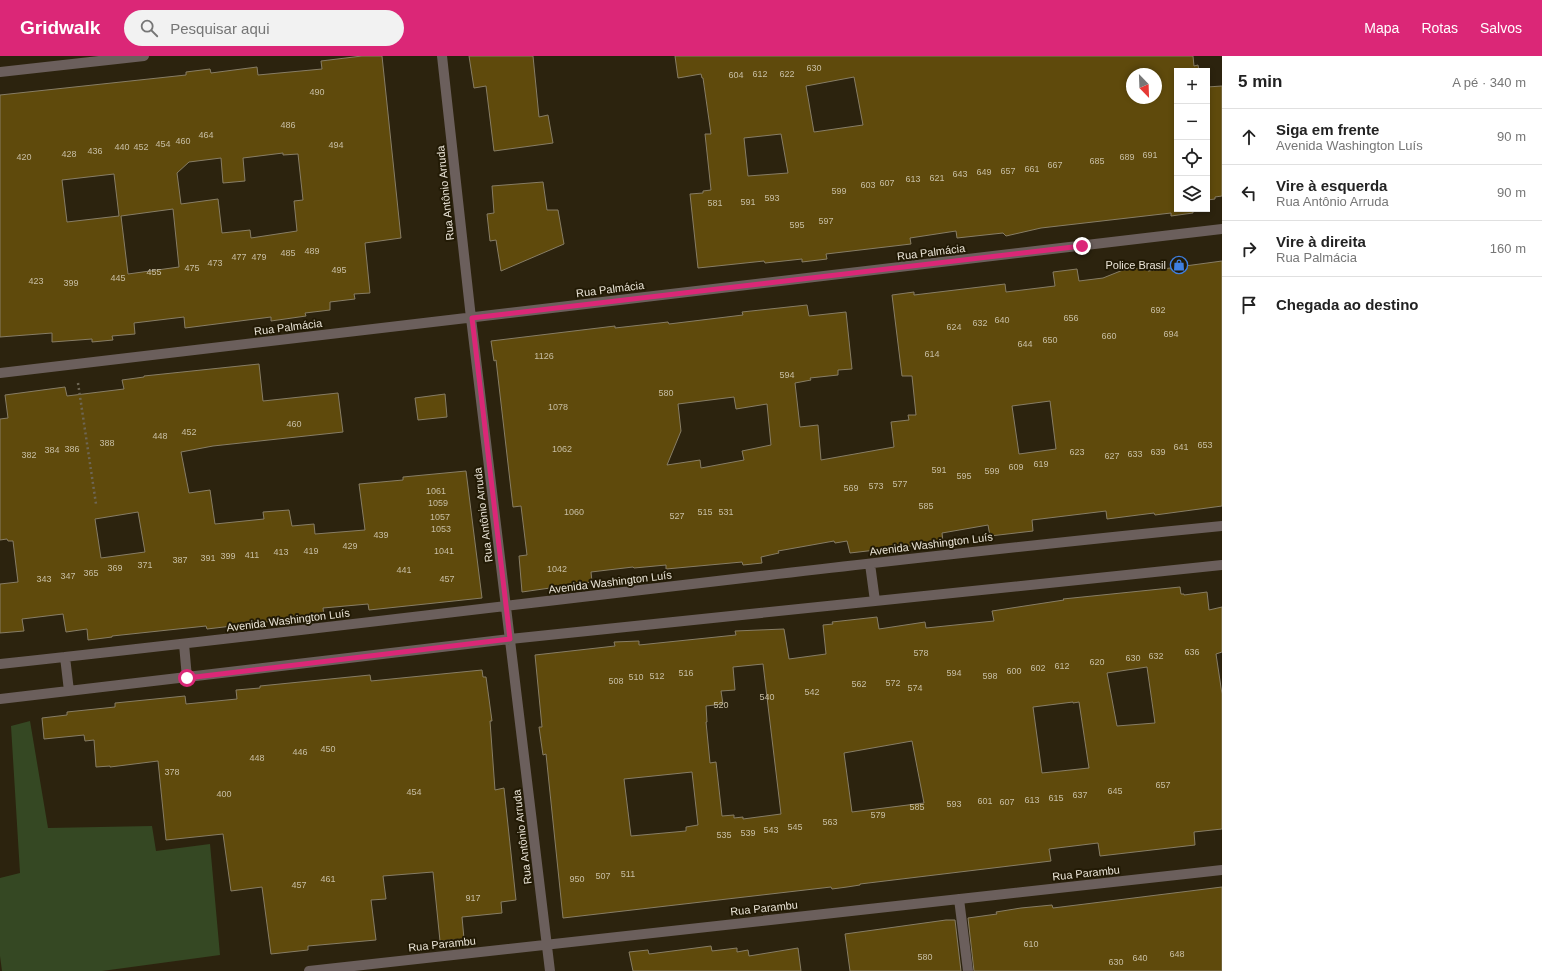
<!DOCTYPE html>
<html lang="pt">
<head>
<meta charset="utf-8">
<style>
	:root { --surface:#fff; --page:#f2f2f2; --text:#222; --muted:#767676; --line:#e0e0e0; --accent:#db2777 }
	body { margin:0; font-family:Arial,sans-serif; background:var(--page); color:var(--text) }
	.controls { position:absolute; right:12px; top:12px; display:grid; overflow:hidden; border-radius:0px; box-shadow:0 2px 6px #0003 }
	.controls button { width:36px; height:36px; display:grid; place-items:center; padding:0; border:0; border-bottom:1px solid var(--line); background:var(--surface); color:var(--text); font:20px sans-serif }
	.compass { position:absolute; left:1126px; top:12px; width:36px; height:36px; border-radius:50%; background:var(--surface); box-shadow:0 2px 6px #0003; rotate:157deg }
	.stop { position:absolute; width:12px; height:12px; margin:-9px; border:3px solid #db2777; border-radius:50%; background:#fff }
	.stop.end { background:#db2777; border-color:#fff; box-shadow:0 1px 4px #0008 }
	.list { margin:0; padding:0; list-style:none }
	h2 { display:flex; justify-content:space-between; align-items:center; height:52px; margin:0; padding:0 16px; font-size:17px }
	h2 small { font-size:13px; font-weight:400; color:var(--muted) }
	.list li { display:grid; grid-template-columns:26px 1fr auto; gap:12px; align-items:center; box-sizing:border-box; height:56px; padding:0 16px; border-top:1px solid var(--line) }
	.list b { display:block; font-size:15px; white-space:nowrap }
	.list p { margin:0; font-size:13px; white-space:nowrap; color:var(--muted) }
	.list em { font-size:13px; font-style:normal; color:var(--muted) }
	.icon { flex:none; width:22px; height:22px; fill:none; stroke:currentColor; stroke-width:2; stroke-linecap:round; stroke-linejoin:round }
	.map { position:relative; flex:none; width:1222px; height:915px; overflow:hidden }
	header { display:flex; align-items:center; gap:24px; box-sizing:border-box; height:56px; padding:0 20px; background:var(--accent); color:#fff }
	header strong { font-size:19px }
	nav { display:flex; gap:22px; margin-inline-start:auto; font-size:14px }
	.search { width:280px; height:36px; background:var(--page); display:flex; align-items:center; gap:10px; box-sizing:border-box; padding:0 14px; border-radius:22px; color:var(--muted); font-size:15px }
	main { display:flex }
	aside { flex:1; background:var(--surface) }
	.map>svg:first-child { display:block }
</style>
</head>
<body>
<header>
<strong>Gridwalk</strong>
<div class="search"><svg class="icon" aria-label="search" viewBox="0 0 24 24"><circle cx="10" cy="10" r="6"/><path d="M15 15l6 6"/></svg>Pesquisar aqui</div>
<nav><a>Mapa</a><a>Rotas</a><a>Salvos</a></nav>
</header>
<main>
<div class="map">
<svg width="1222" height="915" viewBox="0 0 1222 915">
	<rect width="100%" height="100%" fill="#2c230e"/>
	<!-- green -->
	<path fill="#354823" d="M30,665l18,107 104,-2 4,25 54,-7 10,111 -118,16h-100l-2,-15v-78l20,-5 -9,-147z"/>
	<!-- building -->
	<path fill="#5f4a0c" stroke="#877d65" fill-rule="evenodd" d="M362,0h20l19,182 -36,5 5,50 -16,1 1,5 -25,3v8l-25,3 1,3 -35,5v-4l-86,11 -1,-11 -50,6 1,11 -23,2 1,4 -21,2v-3l-40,3v-9l-52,4v-242l186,-20v-3l24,-3 1,4 46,-6 1,8 64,-6 -1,-8zM283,97v2l15,-1 5,46 -9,1 3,30 -46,7 -1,-8 -28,3 -4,-34 -37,5 -4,-31 12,-11 32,-4 2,25 22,-2 -2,-23zM114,118l5,42 -52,6 -5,-42zM173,153l6,58 -51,7 -7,-58z
		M469,0h64l6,61 9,-2 5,28 -59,8 -8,-65 -12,2z
		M675,0h518l1,10 4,-1 1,6h-22v138h16v4l-22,3v-3l-130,15 -35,8 -3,-3 -46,5 -1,-7 -46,7 1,6 -85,10 1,5 -25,3v-3l-37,4 -1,-2 -66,7 -8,-74 13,-1v-2l8,-1 -6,-56h6l-8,-56h-1l-1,-4 -23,4zM1132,18h24v24h-24zM854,21l9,48 -49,7 -8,-46zM781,78l7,39 -40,3 -4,-38z
		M1222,30v110l-7,1v2l-8,1v-113z
		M543,126l4,28h11l6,34 -63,27 -5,-31 -6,1 -3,-27 7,-1 -2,-27z
		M1222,205v245l-67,9 -1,-2 -47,6 -1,-8 -74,9 1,11 -43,5 -2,-11 -46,8 1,9 -24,1v2l-69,8 -3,-12 -12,2 -1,-2 -56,10 1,2 -18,4 1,6 -19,2 -1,-3 -76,7v-4l-32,3 -1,-1 -42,5 1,10 -70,10 -3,-36 8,-1 -6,-49 -8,1 -17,-147 -2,1 -3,-20 124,-15v2l53,-6 1,2 74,-9 -1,-3 65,-7 2,11 37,-4 6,57 -14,1v5l-28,3 1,2 -16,3 5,44 18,-2 3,35 73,-13 -3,-25 18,-2 -1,-5h8l-4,-39h-10l-10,-81 22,-3v3l91,-11 1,8 49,-6 -2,-14 24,-3 2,12 24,-3 20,-8 25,-3v4zM734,341l2,12 31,-5 4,41 -29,6 2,9 -43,8 -1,-8 -33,5 14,-34 -3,-27zM1050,345l6,48 -37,5 -7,-48z
		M259,308l4,37 75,-8 5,39 -130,14 -32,6 8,41 21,-3 5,34 49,-5 -1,-7 26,-2 3,16 22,-2 1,10 50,-4 -6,-46 44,-4v-3l63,-6 16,127 -113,12 -1,-6 -45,4 1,8 -24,2 1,2 -27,3v-2l-67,8 -1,-3 -94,10v1l-24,3 -1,-11 -21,3 -3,-18 -41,5 2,12 -24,2v-49l18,-2 -5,-41h-5l-1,-2 -7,1v-121l8,-1 -3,-23 60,-8 2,9 57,-7 -2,-9 22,-3v-1zM138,456l7,40 -44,6 -6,-39z
		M445,338l2,23 -29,3 -3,-22z
		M1180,531l1,7h3v1l23,-3 2,18 13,-3v45l-6,2 6,40v135l-28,3 1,13 -95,11 -2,-13 -49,6 2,12 -191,23v1l-13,2 -15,2 -1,-2 -268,31 -17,-164 -3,1 -4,-28h3l-7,-72 80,-9 -1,-4 25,-1v4l97,-10 -1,-4 49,-2 5,30 37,-5 -3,-29 10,-1 -1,-2 45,-5 2,12 46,-7 1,6 68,-7 -2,-10 72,-11 -1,-1zM763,608l18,150 -38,5v-2l-9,1v-3l-12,1 -6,-54 -6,1 -4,-41h1l-1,-16 17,-2 -2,-13 14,-1 -2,-23zM1147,611l8,56 -38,3 -10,-53zM1073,646v1l6,-1 10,66 -47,5 -9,-66zM912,685l12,62 -72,9 -8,-59zM692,716l6,53 -12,2v4l-55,5 -7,-57z
		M482,614l1,7h3l6,44h-2l5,69 9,-2 12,112 -15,2 1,11 -40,4 2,22 -24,2 -7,-69 -50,4 3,23 -15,1 5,40 -68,6v4l-37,4 -9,-67 -31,4 -8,-57 -57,6 -8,-79 -48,6v-1l-14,1 -2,-27 -9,1 -1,-6 -40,4 -2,-21 25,-3v-3l48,-5v-4l70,-7 1,8 51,-5 -1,-9 24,-2v-2l110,-11 1,6z
		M1222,831v84h-248l-6,-53 29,-4 -1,-2 25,-4 31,-3 1,3z
		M946,864h9l6,51h-111l-5,-37z
		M711,890l1,5 25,-3v4l11,-2 1,6 49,-8 3,23h-168l-4,-19 19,-2 1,4z"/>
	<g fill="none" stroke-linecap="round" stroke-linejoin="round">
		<!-- path -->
		<path stroke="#6e6654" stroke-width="2.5" stroke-dasharray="2 3" stroke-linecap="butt" d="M78,327l18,121"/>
		<!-- minor -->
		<path stroke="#6b5f5c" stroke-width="10" d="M442,0l29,262 79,653
			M0,16l144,-16
			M0,317l1222,-144
			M870,508l5,37
			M184,588l3,34
			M65,601l4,34
			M0,608c408,-44 814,-98 1222,-138
			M0,643l510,-60 712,-74
			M959,843l9,72
			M309,915l913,-101"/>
	</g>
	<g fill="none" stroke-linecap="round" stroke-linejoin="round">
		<!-- route -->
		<path stroke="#db2777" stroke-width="5" d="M187,622l323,-39 -38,-321 610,-72"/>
	</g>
	<!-- icons -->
	<defs>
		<symbol id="shop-ring" viewBox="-11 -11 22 22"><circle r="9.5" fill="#221a05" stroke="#3f7fe0" stroke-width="1.5"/><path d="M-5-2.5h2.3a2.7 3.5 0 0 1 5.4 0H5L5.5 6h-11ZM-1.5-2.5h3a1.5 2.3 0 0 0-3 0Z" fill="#3f7fe0"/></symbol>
	</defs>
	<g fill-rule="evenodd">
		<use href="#shop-ring" x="1169" y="199" width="20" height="20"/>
	</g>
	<g text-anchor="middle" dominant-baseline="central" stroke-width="4" stroke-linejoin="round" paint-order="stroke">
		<!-- number labels -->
		<g font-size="9" fill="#c7bea4">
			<text x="814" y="12">630</text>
			<text x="760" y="18">612</text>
			<text x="787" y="18">622</text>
			<text x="736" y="19">604</text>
			<text x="317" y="36">490</text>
			<text x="288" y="69">486</text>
			<text x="206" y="79">464</text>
			<text x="183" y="85">460</text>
			<text x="163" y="88">454</text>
			<text x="336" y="89">494</text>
			<text x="122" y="91">440</text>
			<text x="141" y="91">452</text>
			<text x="95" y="95">436</text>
			<text x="69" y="98">428</text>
			<text x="1150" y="99">691</text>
			<text x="24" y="101">420</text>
			<text x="1127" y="101">689</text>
			<text x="1097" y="105">685</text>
			<text x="1055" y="109">667</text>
			<text x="1032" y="113">661</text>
			<text x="1008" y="115">657</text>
			<text x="984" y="116">649</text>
			<text x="960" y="118">643</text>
			<text x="937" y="122">621</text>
			<text x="913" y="123">613</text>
			<text x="887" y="127">607</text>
			<text x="868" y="129">603</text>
			<text x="839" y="135">599</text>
			<text x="772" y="142">593</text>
			<text x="748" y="146">591</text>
			<text x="715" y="147">581</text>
			<text x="826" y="165">597</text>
			<text x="797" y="169">595</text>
			<text x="312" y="195">489</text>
			<text x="288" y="197">485</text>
			<text x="239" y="201">477</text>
			<text x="259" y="201">479</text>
			<text x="215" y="207">473</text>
			<text x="192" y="212">475</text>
			<text x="339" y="214">495</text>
			<text x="154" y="216">455</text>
			<text x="118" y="222">445</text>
			<text x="36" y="225">423</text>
			<text x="71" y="227">399</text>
			<text x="1158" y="254">692</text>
			<text x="1071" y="262">656</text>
			<text x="1002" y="264">640</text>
			<text x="980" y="267">632</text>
			<text x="954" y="271">624</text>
			<text x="1171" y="278">694</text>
			<text x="1109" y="280">660</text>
			<text x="1050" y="284">650</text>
			<text x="1025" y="288">644</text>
			<text x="932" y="298">614</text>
			<text x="544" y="300">1126</text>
			<text x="787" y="319">594</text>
			<text x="666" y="337">580</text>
			<text x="558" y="351">1078</text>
			<text x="294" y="368">460</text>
			<text x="189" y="376">452</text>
			<text x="160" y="380">448</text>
			<text x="107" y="387">388</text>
			<text x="1205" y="389">653</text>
			<text x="1181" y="391">641</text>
			<text x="72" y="393">386</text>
			<text x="562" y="393">1062</text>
			<text x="52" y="394">384</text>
			<text x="1077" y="396">623</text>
			<text x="1158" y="396">639</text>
			<text x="1135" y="398">633</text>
			<text x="29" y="399">382</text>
			<text x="1112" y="400">627</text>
			<text x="1041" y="408">619</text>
			<text x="1016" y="411">609</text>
			<text x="939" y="414">591</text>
			<text x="992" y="415">599</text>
			<text x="964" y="420">595</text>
			<text x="900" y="428">577</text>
			<text x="876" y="430">573</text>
			<text x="851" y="432">569</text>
			<text x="436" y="435">1061</text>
			<text x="438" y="447">1059</text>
			<text x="926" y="450">585</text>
			<text x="574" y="456">1060</text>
			<text x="705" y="456">515</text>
			<text x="726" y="456">531</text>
			<text x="677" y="460">527</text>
			<text x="440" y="461">1057</text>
			<text x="441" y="473">1053</text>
			<text x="381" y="479">439</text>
			<text x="350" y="490">429</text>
			<text x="311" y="495">419</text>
			<text x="444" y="495">1041</text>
			<text x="281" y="496">413</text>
			<text x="252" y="499">411</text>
			<text x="228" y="500">399</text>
			<text x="208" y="502">391</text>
			<text x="180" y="504">387</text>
			<text x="145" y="509">371</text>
			<text x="115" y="512">369</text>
			<text x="557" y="513">1042</text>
			<text x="404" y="514">441</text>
			<text x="91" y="517">365</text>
			<text x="68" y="520">347</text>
			<text x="44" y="523">343</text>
			<text x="447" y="523">457</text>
			<text x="1192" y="596">636</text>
			<text x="921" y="597">578</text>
			<text x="1156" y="600">632</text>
			<text x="1133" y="602">630</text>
			<text x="1097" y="606">620</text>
			<text x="1062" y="610">612</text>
			<text x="1038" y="612">602</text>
			<text x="1014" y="615">600</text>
			<text x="686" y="617">516</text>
			<text x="954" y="617">594</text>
			<text x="657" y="620">512</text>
			<text x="990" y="620">598</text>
			<text x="636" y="621">510</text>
			<text x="616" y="625">508</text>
			<text x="893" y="627">572</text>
			<text x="859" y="628">562</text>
			<text x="915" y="632">574</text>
			<text x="812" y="636">542</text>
			<text x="767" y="641">540</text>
			<text x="721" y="649">520</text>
			<text x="328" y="693">450</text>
			<text x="300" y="696">446</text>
			<text x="257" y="702">448</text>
			<text x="172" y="716">378</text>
			<text x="1163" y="729">657</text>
			<text x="1115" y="735">645</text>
			<text x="414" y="736">454</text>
			<text x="224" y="738">400</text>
			<text x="1080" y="739">637</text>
			<text x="1056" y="742">615</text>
			<text x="1032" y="744">613</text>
			<text x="985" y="745">601</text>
			<text x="1007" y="746">607</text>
			<text x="954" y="748">593</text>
			<text x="917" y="751">585</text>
			<text x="878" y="759">579</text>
			<text x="830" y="766">563</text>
			<text x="795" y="771">545</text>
			<text x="771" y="774">543</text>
			<text x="748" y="777">539</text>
			<text x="724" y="779">535</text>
			<text x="628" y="818">511</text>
			<text x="603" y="820">507</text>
			<text x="328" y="823">461</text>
			<text x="577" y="823">950</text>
			<text x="299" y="829">457</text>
			<text x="473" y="842">917</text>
			<text x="1031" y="888">610</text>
			<text x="1177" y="898">648</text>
			<text x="925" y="901">580</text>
			<text x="1140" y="902">640</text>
			<text x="1116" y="906">630</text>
		</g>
		<!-- street labels -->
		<g font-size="11" fill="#eae4d7" stroke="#221a05">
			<text transform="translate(445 137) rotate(-96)">Rua Antônio Arruda</text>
			<text transform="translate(931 196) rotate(-7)">Rua Palmácia</text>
			<text transform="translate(610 233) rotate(-7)">Rua Palmácia</text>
			<text transform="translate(288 271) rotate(-7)">Rua Palmácia</text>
			<text transform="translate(483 459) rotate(-97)">Rua Antônio Arruda</text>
			<text transform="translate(931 488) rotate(-7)">Avenida Washington Luís</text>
			<text transform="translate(610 526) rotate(-7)">Avenida Washington Luís</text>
			<text transform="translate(288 564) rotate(-7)">Avenida Washington Luís</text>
			<text transform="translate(522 781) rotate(-97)">Rua Antônio Arruda</text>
			<text transform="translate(1086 817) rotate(-6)">Rua Parambu</text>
			<text transform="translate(764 852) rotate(-6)">Rua Parambu</text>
			<text transform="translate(442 888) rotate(-6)">Rua Parambu</text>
		</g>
		<!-- poi labels -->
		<g font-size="11" fill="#eae4d7" stroke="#221a05" text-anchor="end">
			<text x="1166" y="209">Police Brasil</text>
		</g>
	</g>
</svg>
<div class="controls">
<button>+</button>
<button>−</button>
<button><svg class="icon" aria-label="locate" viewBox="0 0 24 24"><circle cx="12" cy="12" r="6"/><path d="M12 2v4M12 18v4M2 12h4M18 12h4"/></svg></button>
<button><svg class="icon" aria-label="layers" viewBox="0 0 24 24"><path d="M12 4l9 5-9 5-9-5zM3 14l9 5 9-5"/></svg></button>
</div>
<svg class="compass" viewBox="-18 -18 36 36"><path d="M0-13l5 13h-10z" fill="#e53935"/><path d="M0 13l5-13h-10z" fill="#767676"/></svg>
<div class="stop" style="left:187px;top:622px"></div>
<div class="stop end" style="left:1082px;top:190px"></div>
</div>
<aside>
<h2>5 min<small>A pé · 340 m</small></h2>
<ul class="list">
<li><svg class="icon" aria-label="ahead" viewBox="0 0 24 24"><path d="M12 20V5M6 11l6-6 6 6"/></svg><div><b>Siga em frente</b><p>Avenida Washington Luís</p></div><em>90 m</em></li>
<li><svg class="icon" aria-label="left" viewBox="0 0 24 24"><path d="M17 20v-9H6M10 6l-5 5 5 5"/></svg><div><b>Vire à esquerda</b><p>Rua Antônio Arruda</p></div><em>90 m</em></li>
<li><svg class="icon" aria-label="right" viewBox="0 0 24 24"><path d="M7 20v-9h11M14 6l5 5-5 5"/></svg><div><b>Vire à direita</b><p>Rua Palmácia</p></div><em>160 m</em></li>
<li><svg class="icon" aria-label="arrive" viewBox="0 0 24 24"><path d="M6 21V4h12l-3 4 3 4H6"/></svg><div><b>Chegada ao destino</b></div></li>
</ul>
</aside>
</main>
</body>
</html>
